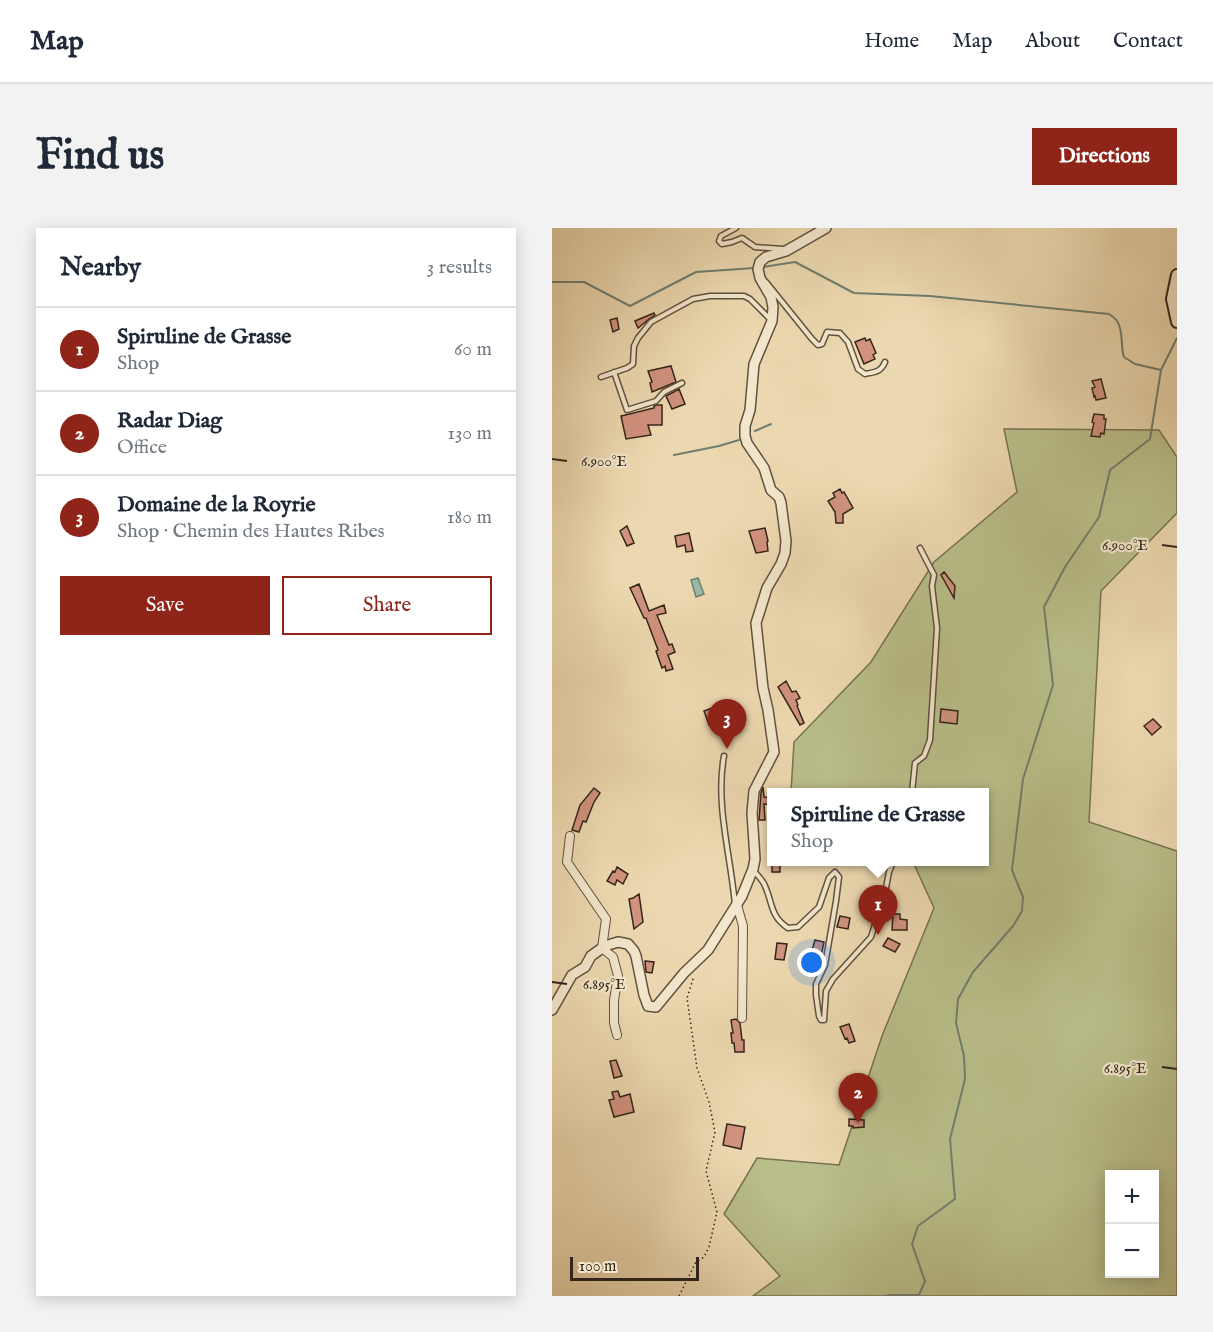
<!DOCTYPE html>
<html lang="en">
<head>
<meta charset="utf-8">
<style>
	:root { --surface:#fff; --page:#f2f2f3; --text:#1f2937; --muted:#747a83; --line:#e0e1e3; --accent:#8f2418 }
	body { margin:0; font-family:"IM FELL English",serif; background:var(--page); color:var(--text) }
	.controls { position:absolute; right:18px; bottom:18px; display:grid; overflow:hidden; border-radius:0px; box-shadow:0 3px 15px #0003 }
	.controls button { width:54px; height:54px; display:grid; place-items:center; padding:0; border:0; border-bottom:2px solid var(--line); background:var(--surface); color:var(--text); font:30px sans-serif }
	.scale { position:absolute; left:18px; bottom:15px; width:129px; box-sizing:border-box; padding-left:6px; border:3px solid #332519; border-top:0; font-size:16px; line-height:21px; white-space:nowrap; color:#332519; -webkit-text-stroke:4px #f3e6cc; paint-order:stroke }
	.you { position:absolute; left:260px; top:735px; width:21px; height:21px; margin:-15px; border:4px solid #fff; border-radius:50%; background:#1a73e8; box-shadow:0 0 0 9px #1a73e833 }
	.badge { display:grid; place-items:center; width:39px; height:39px; border-radius:50%; background:var(--accent); color:#fff; font-size:20px; font-weight:700 }
	.pin { position:absolute; translate:-50% -50px; filter:drop-shadow(0 2px 3px #0008) }
	.pin::after { content:''; position:absolute; top:32px; width:21px; height:18px; background:inherit; clip-path:polygon(0 0,100% 0,50% 100%) }
	.popup { position:absolute; left:215px; top:560px; width:222px; height:78px; box-sizing:border-box; display:grid; place-content:center; border-radius:0px; background:var(--surface); filter:drop-shadow(0 2px 4px #0005); font-size:20px; white-space:nowrap; color:var(--muted) }
	.popup b { font-size:22px; color:var(--text) }
	.popup::after { content:''; position:absolute; left:50%; top:100%; margin-left:-12px; border:12px solid transparent; border-top-color:var(--surface) }
	.list { margin:0; padding:0; list-style:none }
	h2 { display:flex; justify-content:space-between; align-items:center; height:78px; margin:0; padding:0 24px; font-size:26px }
	h2 small { font-size:20px; font-weight:400; color:var(--muted) }
	.list li { display:grid; grid-template-columns:39px 1fr auto; gap:18px; align-items:center; box-sizing:border-box; height:84px; padding:0 24px; border-top:2px solid var(--line) }
	.list b { display:block; font-size:22px; white-space:nowrap }
	.list p { margin:0; font-size:20px; white-space:nowrap; color:var(--muted) }
	.list em { font-size:20px; font-style:normal; color:var(--muted) }
	.actions { display:flex; gap:12px; padding:18px 24px }
	.actions a { flex:1; padding:14px 0; border:2px solid var(--accent); border-radius:0px; text-align:center; font-size:21px; color:var(--accent) }
	.actions .main { background:var(--accent); color:#fff }
	.map { position:relative; flex:none; width:625px; height:1068px; overflow:hidden; border-radius:0px }
	header { display:flex; align-items:center; gap:36px; box-sizing:border-box; height:84px; padding:0 30px; background:var(--surface); border-bottom:2px solid var(--line) }
	header strong { font-size:28px }
	nav { display:flex; gap:33px; margin-inline-start:auto; font-size:21px }
	.intro { display:flex; align-items:center; justify-content:space-between; box-sizing:border-box; height:144px; padding:0 36px }
	h1 { margin:0; font-size:42px }
	.button { padding:15px 27px; border-radius:0px; background:var(--accent); color:#fff; font-size:21px; font-weight:700 }
	main { display:flex; gap:36px; padding:0 36px }
	aside { flex:1; background:var(--surface); border-radius:0px; box-shadow:0 3px 15px #0003 }
	.map>svg:first-child { display:block }
</style>
</head>
<body>
<header>
<strong>Map</strong>
<nav><a>Home</a><a>Map</a><a>About</a><a>Contact</a></nav>
</header>
<div class="intro"><h1>Find us</h1><a class="button">Directions</a></div>
<main>
<aside>
<h2>Nearby<small>3 results</small></h2>
<ul class="list">
<li><span class="badge">1</span><div><b>Spiruline de Grasse</b><p>Shop</p></div><em>60 m</em></li>
<li><span class="badge">2</span><div><b>Radar Diag</b><p>Office</p></div><em>130 m</em></li>
<li><span class="badge">3</span><div><b>Domaine de la Royrie</b><p>Shop · Chemin des Hautes Ribes</p></div><em>180 m</em></li>
</ul>
<div class="actions"><a class="main">Save</a><a>Share</a></div>
</aside>
<div class="map">
<svg width="625" height="1068" viewBox="0 0 625 1068">
	<rect width="100%" height="100%" fill="#ecd8b0"/>
	<filter id="stains"><feTurbulence type="fractalNoise" baseFrequency=".00333" numOctaves="4"/><feColorMatrix values="0 0 0 0 .2 0 0 0 0 .09 0 0 0 0 .02 0 0 0 .5 -.17"/></filter>
	<radialGradient id="worn" r=".72"><stop offset=".6" stop-color="#630" stop-opacity="0"/><stop offset="1" stop-color="#630" stop-opacity=".3"/></radialGradient>
	<!-- green -->
	<path fill="#b9be8a" stroke="#767252" stroke-width="1.5" fill-rule="evenodd" d="M452,201l155,1 18,27v56l-76,78 -12,231 88,29v445h-424l27,-20 -56,-62 33,-56 82,7 43,-129 52,-128 -21,-46h72v-70h-194l3,-50 77,-80 63,-100 83,-70zM558,946h44v100h-44z"/>
	<!-- water -->
	<path fill="#99baa7" stroke="#707e6e" stroke-width="1.5" d="M146,350l6,16 -8,3 -5,-17z"/>
	<g fill="none" stroke-linecap="round" stroke-linejoin="round">
		<!-- stream -->
		<path stroke="#707e6e" stroke-width="2" d="M211,39l32,-5 59,31 76,3 179,18c3,2 6,4 8,7 7,10 3,25 7,36l11,7 26,6
			M0,54h32l46,24 66,-34 58,-4
			M203,203l16,-7
			M122,227l45,-9 20,-6
			M331,1068l6,-1h30l6,-14 -13,-37 6,-18 37,-27 -5,-60 15,-60 -1,-23 -8,-33 2,-24 15,-27 40,-46 9,-15 1,-14 -11,-27 11,-91 30,-94 -9,-78 21,-40 34,-50 11,-47 40,-31 11,-69 16,-32"/>
	</g>
	<!-- building -->
	<path fill="#d1927e" stroke="#332519" stroke-width="1.5" d="M102,85l1,2 -6,4 -11,9 -3,-7z
		M65,90l2,11 -6,3 -3,-12z
		M313,110l1,3 4,-2 6,14 -3,2 2,4 -11,5 -9,-22z
		M119,138l5,16 -24,10 -2,-9 2,-1 -4,-11z
		M549,151l5,19 -10,2 -1,-4 -1,1 -2,-9 3,-1 -3,-6z
		M127,161l6,15 -13,5 -6,-13z
		M105,177h5v20h-14l3,10 -25,4 -5,-23 33,-8v-2z
		M542,186l10,1v4h2l-2,15 -3,-1 -1,4 -9,-1 3,-13 -2,-1z
		M288,261l2,4 2,-1 9,16 -10,6v9h-7l-1,-11 -7,-11 7,-4 -2,-4z
		M75,298l7,17 -7,3 -7,-15z
		M213,300l3,13 -1,1 1,9 -12,2 -7,-22z
		M137,305l4,18 -7,1 -1,-7 -8,2 -2,-11z
		M392,344l11,14 -1,12 -13,-23z
		M87,356l10,27 15,-6 2,8 -9,2 12,30 3,-1 3,8 -7,3 5,14 -7,2 -1,-5 -3,2 -6,-17 2,-1 -12,-32h-2l-14,-30z
		M234,453l6,11 4,-1 4,7 -4,2 2,5 -1,1 7,17 -4,2 -22,-38z
		M166,478l4,10 15,-5 3,12 -11,12 -8,-15 -12,5 -5,-14z
		M389,481l17,2 -1,13 -17,-2z
		M601,491l8,8 -9,8 -8,-9z
		M211,559l1,10 7,1 -1,7 -6,-1 1,16h-6l2,-27z
		M42,560l6,5 -6,9 -8,20 -3,-1 -4,11 -7,-2 8,-25z
		M220,633h8v11h-8z
		M65,639l11,7 -5,10 -6,-4 -2,5 -8,-4 6,-10 2,1z
		M87,666l4,28 -9,7 -5,-30 4,-1z
		M341,686h7v5l7,1v10h-15z
		M288,688l10,2 -2,11 -11,-2z
		M336,710l12,6 -5,8 -12,-6z
		M263,712l9,2 -3,14 -10,-2z
		M225,715l10,1 -3,16 -9,-1z
		M93,733l9,1 -2,11 -6,-1z
		M184,791l4,4 2,17h2v12h-9l-1,-9h-2l-1,-10h2l-2,-13z
		M297,796l6,17 -6,2 -2,-5 -2,1 -5,-12z
		M64,832l6,16 -8,2 -4,-17z
		M66,863l2,6 10,-3 4,18 -20,5 -5,-17 5,-1 -2,-7z
		M297,891l15,1v7l-11,1v-2h-4z
		M175,896l18,3 -4,22 -18,-4z"/>
	<g fill="none" stroke-linecap="round" stroke-linejoin="round">
		<defs>
			<path id="service" d="M184,0l-15,8 -2,5 3,3 10,-2 10,-4 13,9 28,2
				M214,54l46,57 6,6 4,-1 5,-12 13,1 8,9 10,27 7,5c10,-2 16,-2 20,-12
				M62,144l13,38 29,-9 8,-9 18,-9
				M49,149l26,-9 6,-4 1,-18 4,-8 13,-16 42,-23 17,-3h34l6,3 21,21
				M172,528c-9,48 7,101 11,149
				M360,564l3,-29 9,-7 6,-16 7,-112 -5,-42 2,-11 -14,-27
				M201,642c4,5 10,10 12,16 8,18 5,30 23,42l10,-1 21,-20 10,-29 6,-6 4,5 -3,24 -11,64 -9,19v11l3,21 2,4h3l2,-29 7,-12 38,-42 14,-44 4,-21 4,-10"/>
			<path id="minor" d="M18,608l-3,26 39,57 -4,29 11,9 5,19 -4,24v23l3,12
				M185,677l6,21 -1,92"/>
			<path id="tertiary" d="M0,782l20,-35 13,-8 6,-11 14,-10 13,-4 10,2 6,7 2,5 8,39 4,11 8,1 28,-34 24,-23 34,-54 11,-27 2,-10 -3,-46 2,-22 20,-39 -6,-42 -5,-22 -7,-65 11,-35 14,-24 4,-11 1,-12 -5,-38 -2,-6 -8,-7 -7,-22 -17,-25 -2,-7v-10l5,-16 4,-46 18,-43 1,-14 -2,-10 -11,-19 -2,-9 2,-7 6,-5 20,-6 40,-23"/>
			<path id="secondary" d="M625,47l-5,24 5,23"/>
		</defs>
		<!-- service casing -->
		<use href="#service" stroke="#61523f" stroke-width="7"/>
		<!-- minor casing -->
		<use href="#minor" stroke="#61523f" stroke-width="10"/>
		<!-- tertiary casing -->
		<use href="#tertiary" stroke="#61523f" stroke-width="12"/>
		<!-- secondary casing -->
		<use href="#secondary" stroke="#332519" stroke-width="14"/>
		<!-- path -->
		<path stroke="#332519" stroke-width="1.5" stroke-dasharray="1.5 3" stroke-linecap="butt" d="M127,1068l17,-34 8,-5 5,-10 8,-35 -11,-41 9,-39 -6,-30 -12,-34 -10,-70 7,-22"/>
		<!-- service -->
		<use href="#service" stroke="#f3e6cc" stroke-width="4"/>
		<!-- minor -->
		<use href="#minor" stroke="#f3e6cc" stroke-width="8"/>
		<!-- tertiary -->
		<use href="#tertiary" stroke="#f3e6cc" stroke-width="9"/>
		<!-- secondary -->
		<use href="#secondary" stroke="#f3e6cc" stroke-width="10"/>
	</g>
	<!-- ticks -->
	<path fill="none" stroke="#332519" stroke-width="2" d="M0,231l15,2M610,317l15,2M0,754l15,2M610,839l15,2"/>
	<g font-size="15" text-anchor="middle" fill="#332519" stroke="#f3e6cc" stroke-width="4.5" stroke-linejoin="round" paint-order="stroke">
		<text x="52" y="238">6.900°E</text>
		<text x="573" y="322">6.900°E</text>
		<text x="52" y="761">6.895°E</text>
		<text x="573" y="845">6.895°E</text>
	</g>
	<rect width="100%" height="100%" filter="url(#stains)"/>
	<rect width="100%" height="100%" fill="url(#worn)"/>
</svg>
<div class="controls">
<button>+</button>
<button>−</button>
</div>
<div class="scale">100 m</div>
<div class="you"></div>
<div class="pin badge" style="left:326px;top:707px">1</div>
<div class="popup"><b>Spiruline de Grasse</b>Shop</div>
<div class="pin badge" style="left:306px;top:895px">2</div>
<div class="pin badge" style="left:175px;top:521px">3</div>
</div>
</main>
</body>
</html>
